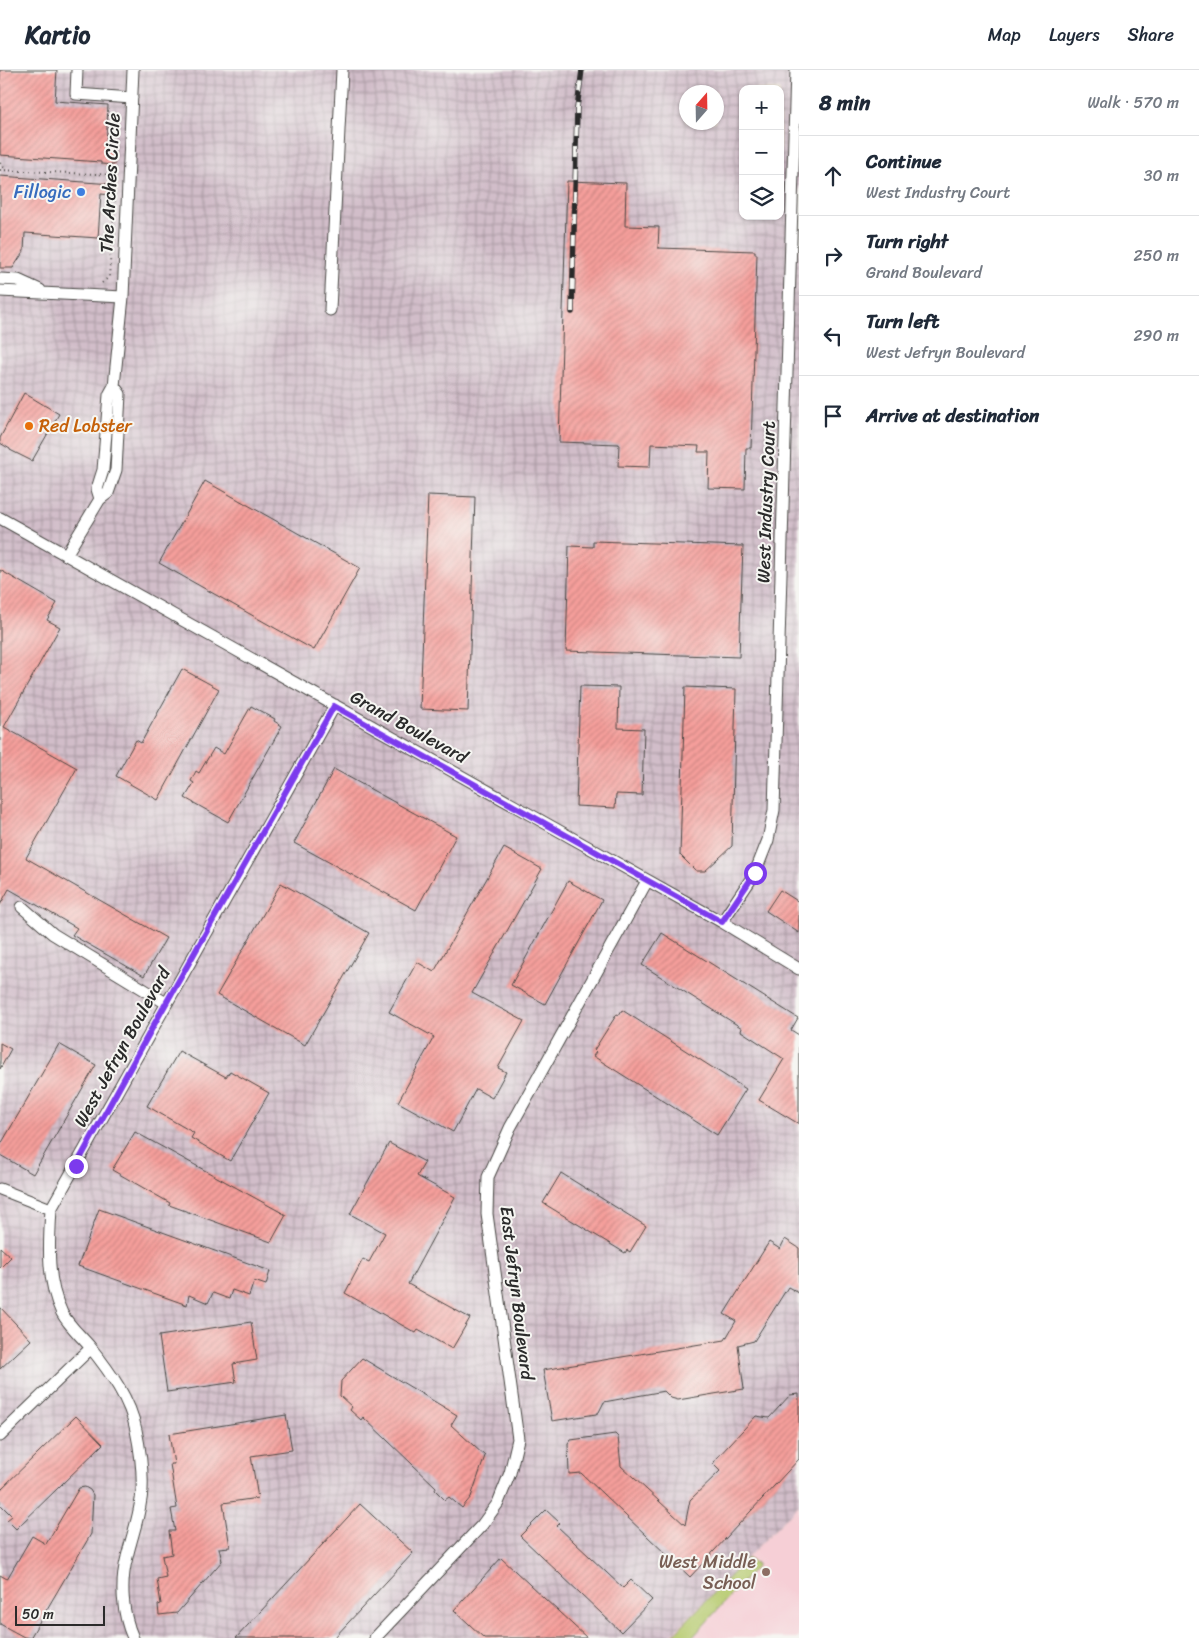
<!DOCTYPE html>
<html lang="en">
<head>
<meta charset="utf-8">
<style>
	:root { --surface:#fff; --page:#f2f2f3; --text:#1f2937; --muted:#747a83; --line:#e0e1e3 }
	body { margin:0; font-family:Sriracha,sans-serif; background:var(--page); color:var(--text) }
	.controls { position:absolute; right:15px; top:15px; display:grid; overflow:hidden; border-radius:10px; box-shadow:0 1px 4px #0004 }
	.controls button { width:45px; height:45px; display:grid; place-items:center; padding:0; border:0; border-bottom:1px solid var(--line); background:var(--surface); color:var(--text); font:25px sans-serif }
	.compass { position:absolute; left:679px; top:15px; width:45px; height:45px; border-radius:50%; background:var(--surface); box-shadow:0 1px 4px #0004; rotate:20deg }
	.scale { position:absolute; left:15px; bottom:12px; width:90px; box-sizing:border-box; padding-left:5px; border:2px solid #2b2b2b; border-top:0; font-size:14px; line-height:18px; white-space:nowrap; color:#2b2b2b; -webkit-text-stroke:4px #f6f6f2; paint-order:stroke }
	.stop { position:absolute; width:15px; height:15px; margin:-11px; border:4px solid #7c3aed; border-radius:50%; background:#fff }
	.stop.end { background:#7c3aed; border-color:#fff; box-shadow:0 1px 5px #0008 }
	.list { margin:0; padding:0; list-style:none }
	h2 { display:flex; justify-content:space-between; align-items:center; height:65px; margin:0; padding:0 20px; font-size:21px }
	h2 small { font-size:16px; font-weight:400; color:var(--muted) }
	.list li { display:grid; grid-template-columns:32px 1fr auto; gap:15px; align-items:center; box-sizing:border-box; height:80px; padding:0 20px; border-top:1px solid var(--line) }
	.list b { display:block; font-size:19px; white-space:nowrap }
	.list p { margin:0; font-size:16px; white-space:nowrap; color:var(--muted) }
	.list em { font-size:16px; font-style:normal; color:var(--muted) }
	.icon { flex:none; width:28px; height:28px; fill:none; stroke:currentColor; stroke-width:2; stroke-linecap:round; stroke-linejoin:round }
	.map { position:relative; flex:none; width:799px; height:1568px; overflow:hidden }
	header { display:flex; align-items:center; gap:30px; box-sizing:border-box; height:70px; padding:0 25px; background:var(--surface); border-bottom:1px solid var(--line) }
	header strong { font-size:24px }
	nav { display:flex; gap:28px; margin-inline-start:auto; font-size:18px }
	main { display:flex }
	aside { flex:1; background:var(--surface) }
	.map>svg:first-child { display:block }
</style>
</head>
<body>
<header>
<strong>Kartio</strong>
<nav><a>Map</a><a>Layers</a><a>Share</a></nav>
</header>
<main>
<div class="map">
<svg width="799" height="1568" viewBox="0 0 799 1568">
	<defs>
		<pattern id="industrial-grid" width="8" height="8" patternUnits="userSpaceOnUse" patternTransform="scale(1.25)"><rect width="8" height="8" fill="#d1bdc9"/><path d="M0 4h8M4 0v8" fill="none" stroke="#aa9aa3"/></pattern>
		<pattern id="building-hatch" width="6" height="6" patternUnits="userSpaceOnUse" patternTransform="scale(1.25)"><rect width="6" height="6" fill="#f69f9b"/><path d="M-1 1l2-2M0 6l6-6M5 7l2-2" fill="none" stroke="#c7827f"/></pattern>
	</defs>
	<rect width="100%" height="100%" fill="#f6f6f2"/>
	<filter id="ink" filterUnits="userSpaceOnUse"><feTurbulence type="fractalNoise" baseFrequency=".02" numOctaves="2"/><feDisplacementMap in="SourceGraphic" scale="10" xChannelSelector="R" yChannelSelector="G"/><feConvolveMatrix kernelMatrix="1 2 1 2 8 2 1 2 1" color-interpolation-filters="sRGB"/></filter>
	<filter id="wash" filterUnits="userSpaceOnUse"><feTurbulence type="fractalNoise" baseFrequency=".0096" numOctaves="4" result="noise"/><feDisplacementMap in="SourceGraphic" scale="20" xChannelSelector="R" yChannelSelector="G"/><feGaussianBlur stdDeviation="1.12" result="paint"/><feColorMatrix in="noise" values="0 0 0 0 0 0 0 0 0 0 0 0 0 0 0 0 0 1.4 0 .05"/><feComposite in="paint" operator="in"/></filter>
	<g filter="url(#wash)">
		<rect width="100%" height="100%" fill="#f4e7d3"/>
		<!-- built -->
		<path fill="#f6cfd6" d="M799,1435v133h-131z"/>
		<!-- industrial -->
		<path fill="url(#industrial-grid)" fill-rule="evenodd" d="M0,0h799v1435l-131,133h-668zM743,19h37v127h-37zM686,22h30v30h-30z"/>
		<!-- grass -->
		<path fill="#b7cb6f" stroke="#717b4d" d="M747,1488l11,7 -66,73h-22z"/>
		<g id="blocks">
			<!-- building -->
			<path fill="url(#building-hatch)" d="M0,0h57l-2,31 53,4 -2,45 8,1v14l-13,-1v-2l-101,-7z
				M0,106l112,8 -1,11 -10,-1 -3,44 -73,-5 -1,18 -11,17h-13z
				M567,111l59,2 -1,43 34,1 -1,21 97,3v3h2l-6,194h-5l-1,41 -37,-1 1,-36h-11l1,-6 -48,-2 -1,23 -32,-1 1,-22 -60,-2z
				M24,323l35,21 -27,47 -22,-11v-1l-10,-6v-5z
				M205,411l155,87 -46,82 -155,-87z
				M428,425l47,2 -7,214 -48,-2z
				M593,471l150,5 -4,111 -173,-6 3,-105 24,1z
				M0,500l57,33 -10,17 13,7 -56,100 73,41 -51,90 140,80 -22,38 -72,-41 5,-7 -68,-39 -9,16z
				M182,599l37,20 -61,111 -42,-24 20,-36 5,3z
				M580,616l39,1 -1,41 26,1 -2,66 -26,-1 -1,14 -39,-2z
				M685,617l51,2 -4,157 -27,25h-9l-16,-16z
				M251,636l24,13 -1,2 8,5 -54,96 -43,-24 9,-15 -3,-2 5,-10 3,2 15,-25 10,6z
				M334,699l122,67 -40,74 -122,-67z
				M504,778l38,21 -70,124 52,28 -26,47 8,4 -14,26 -16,-9 -23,43 -55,-30 36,-65 -45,-25 28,-50 17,10z
				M568,811l34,19 -57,104 -34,-19z
				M281,813l88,50 -64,112 -88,-50z
				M780,820l19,12v31l-33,-22z
				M662,863l136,85 -7,12 8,5v89l-40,-24 25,-41 -43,-28 1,-3 -100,-63z
				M622,940l124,79 -29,46 -124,-79 3,-4 -2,-2 23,-36 2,1z
				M0,973l11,6 -11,20z
				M59,974l37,21 -63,109 -33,-19v-9z
				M179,981l47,26 4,-6 39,22 -39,68 -39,-23 3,-5 -47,-27z
				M135,1062l151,83 -15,27 -102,-37 1,-2 -58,-33z
				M389,1073l36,19 -8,14 38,21 -47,87 62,34 -18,31 -34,-19 -2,3 -71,-40 18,-34 6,3 16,-29 -35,-19z
				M561,1103l85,53 -16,26 -3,-2 -2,3 -82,-50z
				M99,1139l171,62 -4,14 -12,-4 -5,15 -17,-6 -3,9 -16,-6 -5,10 -19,-8 -2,10 -109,-39z
				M785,1169l14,9v45l-11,-6 -34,54 -16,4 6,44 -66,11 -7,-2 -7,-7 -60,11 -5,10 -3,2 -44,7 -9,-51 182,-30 11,-19 -12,-7 45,-72 11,7z
				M0,1177l11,10 -11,11z
				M0,1237l31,33 -31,29z
				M251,1252l6,38 -24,4 3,18 -69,10 -8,-56z
				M362,1288l95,57 -6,10 34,31 -14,41 -9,11 -13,-11 -4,3 -10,-10 1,-3 -73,-70 -2,3 -11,-10 2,-3 -12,-11 1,-15z
				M799,1324v65l-109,118 -109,-104 -12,1 -1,-30 3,-4 44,-6 3,3 3,29 64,59 5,-25 30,-29 -7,-7 3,-5 40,-43 13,2 21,-23z
				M286,1345l6,35 -41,6 7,42 -35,5 7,44 -11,1 3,13 -45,52 -18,2 -1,-10 3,-1 -4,-25 9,-2 -4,-21 10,-2 -3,-23h6l-4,-22 6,-1 -7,-44h4l-5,-30z
				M76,1346l27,28 -87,85 -9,-9 5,-4 -12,-12v-14z
				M85,1417l5,3 3,5 -2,39 -61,104 -6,-1 -24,-13v-49l7,4 25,-43 14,8 33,-56z
				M360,1434l53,49 -79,85h-98z
				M546,1440l14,13 -3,3 66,62 8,-8 21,20 -31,32 -101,-96z
				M501,1488l86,80h-103l-30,-28z"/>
		</g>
	</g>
	<g filter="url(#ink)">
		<use href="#blocks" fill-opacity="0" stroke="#494744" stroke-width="1"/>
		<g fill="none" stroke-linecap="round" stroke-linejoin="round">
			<defs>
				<path id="minor" d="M77,0l-1,24 56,4
					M0,209l18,1 22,10
					M0,221l123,6
					M330,240l12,-240
					M100,429l-3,-10 6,-19 6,-75 5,-9 9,-89 10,-227
					M0,448l722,404 77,47
					M66,485l34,-56 8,-6 8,-23 4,-76 -6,-8
					M22,837l31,27 113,69
					M722,852l33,-49 13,-33 6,-30 22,-740
					M0,1119l51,20
					M0,1366l91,-88
					M133,1568c-11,-25 -13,-55 -6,-81 5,-22 14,-44 15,-67 1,-19 -2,-41 -6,-60 -6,-31 -26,-58 -45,-82 -9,-11 -22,-22 -29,-35 -16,-33 -13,-69 -11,-104l284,-504
					M375,1568l107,-113 16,-22 12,-30 8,-34 -31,-225 1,-37 22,-49 137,-247"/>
			</defs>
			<!-- minor casing -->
			<use href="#minor" stroke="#494744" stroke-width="13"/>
			<!-- path -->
			<path stroke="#494744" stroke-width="2" stroke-dasharray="1 4" stroke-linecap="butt" d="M0,93l5,6
				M0,100l118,5
				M102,213l7,-6 6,-80"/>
			<!-- minor -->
			<use href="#minor" stroke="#fff" stroke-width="11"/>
			<defs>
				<path id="rail" d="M572,242l5,-204 5,-38"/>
			</defs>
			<!-- rail casing -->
			<use href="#rail" stroke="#2b2b2b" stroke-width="5.5"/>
			<!-- rail -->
			<use href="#rail" stroke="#f6f6f2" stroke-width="4" stroke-dasharray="11" stroke-linecap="butt"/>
		</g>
	</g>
	<g fill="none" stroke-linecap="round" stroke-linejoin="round" filter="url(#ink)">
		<!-- route -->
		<path stroke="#7c3aed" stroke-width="6" d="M76,1096l80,-145 178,-315 388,216 33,-49"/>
	</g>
	<!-- markers -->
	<circle fill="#3f7fe0" stroke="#f6f6f2" stroke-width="2" cx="81" cy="122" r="5"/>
	<circle fill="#e8710a" stroke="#f6f6f2" stroke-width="2" cx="29" cy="356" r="5"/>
	<circle fill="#8d6e63" stroke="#f6f6f2" stroke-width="2" cx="766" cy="1502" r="5"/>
	<g text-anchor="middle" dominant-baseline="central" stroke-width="4" stroke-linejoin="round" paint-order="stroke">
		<!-- street labels -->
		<g font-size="18" fill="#2b2b2b" stroke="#f6f6f2">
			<text transform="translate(110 113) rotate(-87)">The Arches Circle</text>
			<text transform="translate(766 432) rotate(-88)">West Industry Court</text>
			<text transform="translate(409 657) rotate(29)">Grand Boulevard</text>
			<text transform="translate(122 977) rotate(-61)">West Jefryn Boulevard</text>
			<text transform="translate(517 1223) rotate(83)">East Jefryn Boulevard</text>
		</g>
		<!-- shop labels -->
		<g font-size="18" fill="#366cbe" stroke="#f6f6f2" text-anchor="end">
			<text x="71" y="122">Fillogic</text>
		</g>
		<!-- food labels -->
		<g font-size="18" fill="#c56008" stroke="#f6f6f2" text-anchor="start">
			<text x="39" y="356">Red Lobster</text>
		</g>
		<!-- education labels -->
		<g font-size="18" fill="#785e54" stroke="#f6f6f2" text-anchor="end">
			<text x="756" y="1492">West Middle<tspan x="756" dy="21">School</tspan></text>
		</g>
	</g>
</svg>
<div class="controls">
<button>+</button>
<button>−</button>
<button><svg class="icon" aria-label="layers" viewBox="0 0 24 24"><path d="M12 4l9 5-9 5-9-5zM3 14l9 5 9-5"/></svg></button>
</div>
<svg class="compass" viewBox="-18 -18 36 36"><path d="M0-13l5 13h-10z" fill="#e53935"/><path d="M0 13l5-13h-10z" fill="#747a83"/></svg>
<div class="scale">50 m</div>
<div class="stop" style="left:755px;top:803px"></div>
<div class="stop end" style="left:76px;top:1096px"></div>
</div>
<aside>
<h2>8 min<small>Walk · 570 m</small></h2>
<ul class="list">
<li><svg class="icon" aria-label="ahead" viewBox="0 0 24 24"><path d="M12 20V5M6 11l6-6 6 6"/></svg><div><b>Continue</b><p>West Industry Court</p></div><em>30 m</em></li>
<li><svg class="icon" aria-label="right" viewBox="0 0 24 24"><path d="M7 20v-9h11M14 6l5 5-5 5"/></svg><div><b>Turn right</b><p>Grand Boulevard</p></div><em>250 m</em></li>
<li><svg class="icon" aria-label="left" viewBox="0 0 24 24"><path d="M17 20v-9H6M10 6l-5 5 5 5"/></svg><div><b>Turn left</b><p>West Jefryn Boulevard</p></div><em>290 m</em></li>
<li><svg class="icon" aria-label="arrive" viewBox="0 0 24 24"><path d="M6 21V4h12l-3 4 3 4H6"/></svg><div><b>Arrive at destination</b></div></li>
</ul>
</aside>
</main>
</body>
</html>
